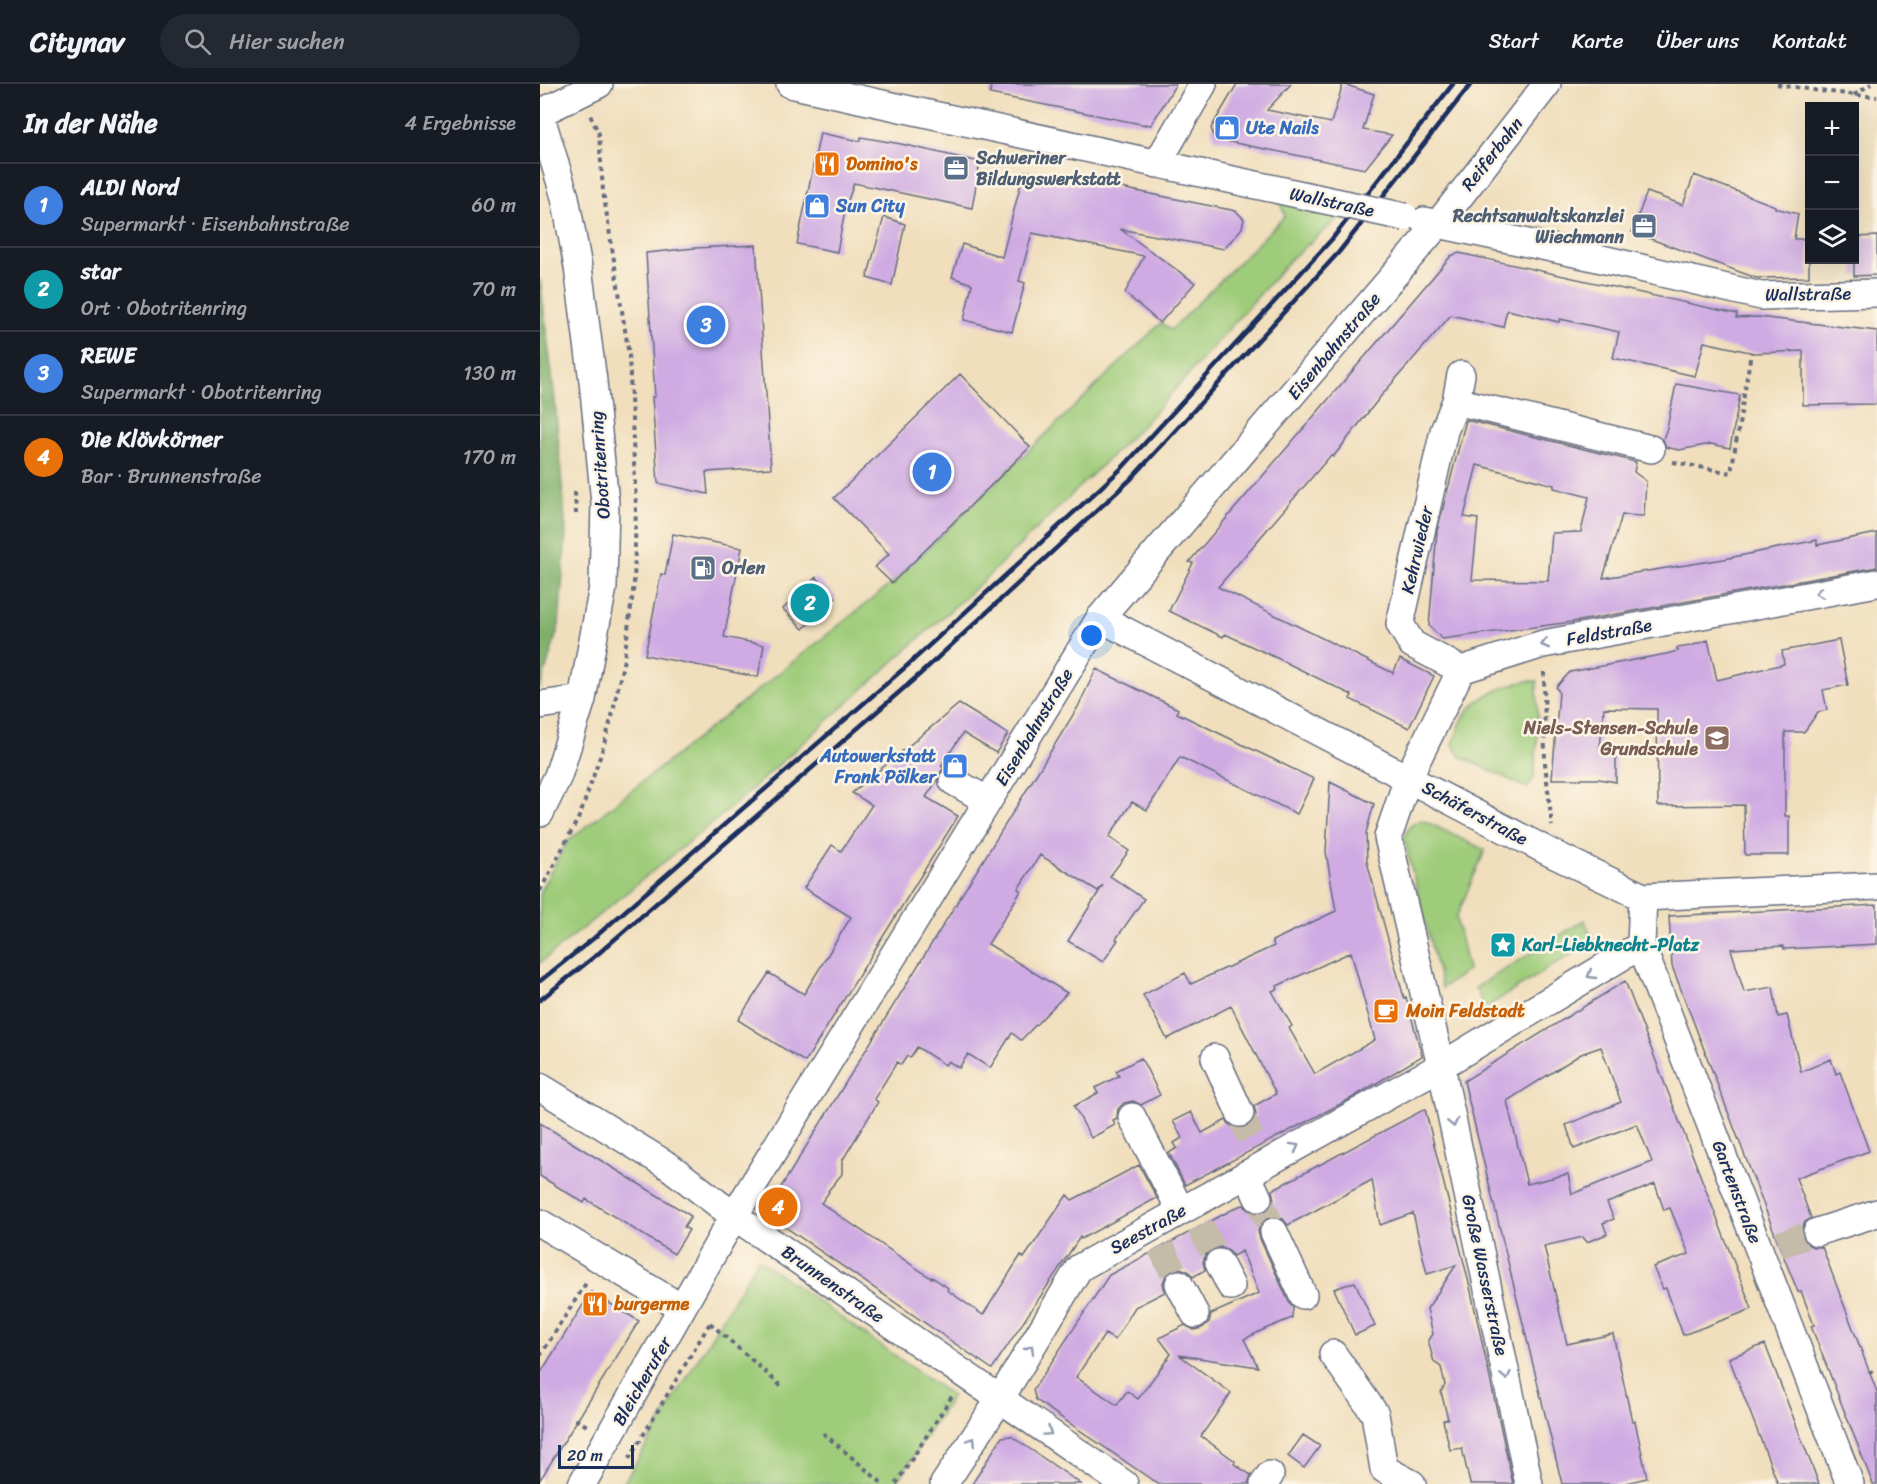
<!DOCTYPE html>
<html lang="de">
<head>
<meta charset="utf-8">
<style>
	:root { --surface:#171b24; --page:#242831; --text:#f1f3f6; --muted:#9ea1a6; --line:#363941; --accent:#1f6fb2 }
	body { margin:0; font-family:Sriracha,sans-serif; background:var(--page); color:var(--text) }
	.controls { position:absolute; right:18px; top:18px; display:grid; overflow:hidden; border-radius:0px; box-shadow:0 6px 24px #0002 }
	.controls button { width:54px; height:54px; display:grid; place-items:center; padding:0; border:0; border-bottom:2px solid var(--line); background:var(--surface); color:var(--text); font:30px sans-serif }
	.scale { position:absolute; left:18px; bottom:15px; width:76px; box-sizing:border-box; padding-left:6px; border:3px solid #1b2f5e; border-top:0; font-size:16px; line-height:21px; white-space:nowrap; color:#1b2f5e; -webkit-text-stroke:4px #fcf5e5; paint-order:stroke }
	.you { position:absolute; left:552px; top:552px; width:21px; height:21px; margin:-15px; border:4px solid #fff; border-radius:50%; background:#1a73e8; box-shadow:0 0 0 9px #1a73e833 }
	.badge { display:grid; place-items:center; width:39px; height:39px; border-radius:50%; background:var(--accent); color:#fff; font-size:20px; font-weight:700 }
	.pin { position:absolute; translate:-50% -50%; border:3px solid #fff; box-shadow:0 2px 6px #0006 }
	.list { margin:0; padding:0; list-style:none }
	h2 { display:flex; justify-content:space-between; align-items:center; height:78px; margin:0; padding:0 24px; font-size:26px }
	h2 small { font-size:20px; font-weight:400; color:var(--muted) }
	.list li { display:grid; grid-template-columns:39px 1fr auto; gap:18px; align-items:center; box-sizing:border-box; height:84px; padding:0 24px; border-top:2px solid var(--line) }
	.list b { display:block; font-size:22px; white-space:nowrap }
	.list p { margin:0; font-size:20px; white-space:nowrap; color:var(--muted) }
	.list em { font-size:20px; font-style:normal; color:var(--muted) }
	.icon { flex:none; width:33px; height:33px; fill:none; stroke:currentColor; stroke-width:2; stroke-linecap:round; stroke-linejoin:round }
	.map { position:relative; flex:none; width:1337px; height:1400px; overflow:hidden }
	header { display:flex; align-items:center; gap:36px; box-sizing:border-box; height:84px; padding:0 30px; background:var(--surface); border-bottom:2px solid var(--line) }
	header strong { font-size:28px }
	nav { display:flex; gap:33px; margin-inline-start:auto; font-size:21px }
	.search { width:420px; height:54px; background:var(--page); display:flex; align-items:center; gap:15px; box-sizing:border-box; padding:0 21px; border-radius:33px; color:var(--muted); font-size:22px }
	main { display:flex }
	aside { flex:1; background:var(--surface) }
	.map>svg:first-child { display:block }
</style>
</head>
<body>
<header>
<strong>Citynav</strong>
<div class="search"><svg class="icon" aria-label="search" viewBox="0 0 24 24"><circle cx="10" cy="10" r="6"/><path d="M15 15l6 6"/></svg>Hier suchen</div>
<nav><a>Start</a><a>Karte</a><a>Über uns</a><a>Kontakt</a></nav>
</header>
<main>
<aside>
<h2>In der Nähe<small>4 Ergebnisse</small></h2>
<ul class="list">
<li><span class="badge" style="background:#3f7fe0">1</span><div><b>ALDI Nord</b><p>Supermarkt · Eisenbahnstraße</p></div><em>60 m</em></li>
<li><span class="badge" style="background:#0f9aa8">2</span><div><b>star</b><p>Ort · Obotritenring</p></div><em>70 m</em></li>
<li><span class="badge" style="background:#3f7fe0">3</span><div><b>REWE</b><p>Supermarkt · Obotritenring</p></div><em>130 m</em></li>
<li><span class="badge" style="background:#e8710a">4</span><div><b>Die Klövkörner</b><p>Bar · Brunnenstraße</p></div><em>170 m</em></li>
</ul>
</aside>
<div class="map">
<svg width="1337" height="1400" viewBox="0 0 1337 1400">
	<rect width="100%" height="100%" fill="#fcf5e5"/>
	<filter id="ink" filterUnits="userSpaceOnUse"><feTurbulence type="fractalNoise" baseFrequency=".0167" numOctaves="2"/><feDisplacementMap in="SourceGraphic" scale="12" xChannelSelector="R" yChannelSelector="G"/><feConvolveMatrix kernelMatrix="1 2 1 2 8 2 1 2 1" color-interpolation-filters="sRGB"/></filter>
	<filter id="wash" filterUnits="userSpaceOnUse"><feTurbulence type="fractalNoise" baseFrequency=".008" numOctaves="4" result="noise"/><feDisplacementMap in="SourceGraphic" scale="24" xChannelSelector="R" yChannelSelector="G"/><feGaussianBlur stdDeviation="1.35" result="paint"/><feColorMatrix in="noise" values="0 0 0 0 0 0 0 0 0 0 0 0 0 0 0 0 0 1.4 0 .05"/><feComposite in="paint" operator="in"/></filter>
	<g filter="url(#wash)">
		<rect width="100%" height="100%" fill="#f0debc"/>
		<!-- green -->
		<path fill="#9fcc7a" stroke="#5d7e6c" stroke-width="1.5" d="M735,105l41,9 23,20 -47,40 -149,167 -160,156 -249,224 -194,158v-72l27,-49 325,-259 269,-260 10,7 114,-114z
			M987,597h10l1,50 -4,47 -7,10 -68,-32 -6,-12c3,-8 6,-18 10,-26 14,-23 40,-32 64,-37z
			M882,736l63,30 -29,68 12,52 -26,18 -38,-149c3,-11 7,-16 18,-19z
			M1044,836l10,20 -109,68 -10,-20z
			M218,1175l194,137 -56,88h-273z"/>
		<!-- forest -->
		<path fill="#7fb06a" stroke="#4d7064" stroke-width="1.5" d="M0,195l15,121 11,133 -7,92 -19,64z"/>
		<g id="blocks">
			<!-- building -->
			<path fill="#cfaae3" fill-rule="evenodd" d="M451,0h185l-25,41 -7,-1 2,1 -156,-31z
				M697,0h54l-24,26 64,13 12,-39 31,10 -11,36 29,5 -27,34 -150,-30 -4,-11z
				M280,49l40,8 1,-4 40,7 79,18 -8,46 -118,-25 -8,23 -9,46 -40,-8z
				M484,87l22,4v-2l190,38 8,8 -2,9 -18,21 -104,-20 75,54 -35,40 -35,-30 19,-37 -112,-23 -13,48 6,2 -13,49 -48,-12 8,-36 -20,-7 10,-33 40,13z
				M1154,91l81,31v2l23,6 -4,25h15v38l-53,1 -124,-46 15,-40 36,13z
				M344,133l21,7 -13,61 -25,-7z
				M1337,152v39l-23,1v-39z
				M216,161l15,223 -65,4 2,22 -50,-11 -6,-86h3l-9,-144 49,-5z
				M919,169l278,61 -1,4 22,-1 119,14v73l-74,1v-54l-49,2 -50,-11 -9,34 -82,-18 6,-26 -59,-13 -1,3 -52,-12 -4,17 -52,-12 -70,81 -48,61 -2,-2 -113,132 175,86 7,-14 34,17 -25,52 -59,-29 2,-4 -69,-34 -58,-27 -2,3 -54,-26 24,-48 -4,-1 262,-306z
				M420,290l70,73 -138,136 -17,-16 14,-13 -55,-56z
				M1136,300l64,11 -10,53 -19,-4 -32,6 -13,-3 -3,-8 4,-11z
				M926,336l170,42 -2,10 12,9 -2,35 -22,-1 -19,63 121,-19 93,-19v5l60,-12v34l-298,54 -137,18 -13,-13 8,-95zM937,381l77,20v3l35,9 -8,35 -29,1 -4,48 -76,-1 6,-61 -14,-2z
				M133,450l69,14 -18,89 40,8 -6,32 -113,-22 16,-81 4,1z
				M276,493l20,21 -33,31 -20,-20z
				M1168,556l9,40 67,-16 -2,-13 57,-11 9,45 -25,5 4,20 -9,2 -14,20h-19v84h4v39h-44l-1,-50 -86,1 -1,-97 -53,-1 -4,40 4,1 12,9v24l-17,-3h-47l7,-87 -3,-5 14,-15 96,-18 12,-3 -1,-3 14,-2z
				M556,585l82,40 -1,4 137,66 -17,35 -117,-57 -33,53 -15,-8 -23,35 20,14 -19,25 34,23 -28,40 2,1 -15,22 -35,-21 35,-56 -5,6 -58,-36 -22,34 3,2 -33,53 79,49 -46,47 -9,-7 -22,35 -22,-14 -9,14 -11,-7 -3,4 -28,-18 -7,11 -3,-2 -6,9 -4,-3 -23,37 4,3 -36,59v13l-14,17 1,1 -8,11 110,75 1,-1 16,11 -1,2 36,25 38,-60 3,3 43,-63 5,5 67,-35 18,33 -76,41 -1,-2 -88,132 -227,-156 313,-506z
				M419,620l49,30 -12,19 -33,-20 -22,33 3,2 -4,5 -3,8 -11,16 32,19 -153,246 -67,-42 31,-47 35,21 47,-77 -47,-29 28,-43 9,6 31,-46 -20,-12z
				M790,698l44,22 -8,29 1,29 37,136 2,-1 16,59 -72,43 -165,86 -16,-32 8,-5 -3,-5 8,-5 -9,-17 18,-9 11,21 24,-13 5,6 8,3 7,-1 6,-5 4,-8 -2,-9 22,-12 -45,-88 -64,33 -24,-44 42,-22 6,11 83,-38 -2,-5 64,-30 -10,-59zM811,868l24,88 -60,34 -26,-46 3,-2 -20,-35 6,-2 -1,-3z
				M1337,821v39l-93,5 -1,-3 -52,3 13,43 29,-5 5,30 9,-2 14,57 30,-13 5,15 4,-2 29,79 -73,27 15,40 -6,4 -3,6v9l5,7 6,3h9l55,145v92h-4l-62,-158 3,-1 -13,-34 -3,1 -15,-37 -111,-289 -3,-50z
				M1085,897l127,328 -69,26 -17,-47 -3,1 -10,-22 36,-13 -19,-46 -6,2 -9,-26 -48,19 7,16 -11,4 4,11 -20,8 -4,-5 -39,9 23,98 46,-10 19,87h3l12,57 -25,6h-60l-98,-403zM1061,963l20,55 -55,23 8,24 63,-25 15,38 -80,32 -4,-20 -41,10 -20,-83 74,-47z
				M601,974l19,37 -19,10 -8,-4 -9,2 -6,6 -1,9 -4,2 2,5 -24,13 -17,-32 24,-13 -3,-5 24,-12 -3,-5z
				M885,1025l45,178 43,197h-43l-8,-36 -12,2 -7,-30 5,-1 -7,-27 4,-7 -4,-18 -7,-5 -5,-18v-4l4,-6 -6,-25 29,-44 -29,9 -14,-61 -33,12 -8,-45 -84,45 -5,-6 -8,-3 -8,2 -6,5 -3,8 2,8 29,63 4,5 -1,11 -27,11 -21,10 14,28 -79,-12 52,38 -30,43 34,25 -1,3 17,11 -3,9h-90l-122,-84 -3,-10 76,-115 130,-69 5,-1 4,5 8,4 9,-2 6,-5 3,-7 -2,-10zM679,1163l8,2 6,7 9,-5 17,42 -48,21 -2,8 -7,6 -8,2 -9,-5 -26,13 12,16 -33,45 -11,-8 -10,14 -41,-28 29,-43 10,6 20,-33 30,-15 -2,-9 3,-8 5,-5 9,-2 8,3 5,6 12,-7 -2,-8 3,-8 5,-5z
				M0,1039l151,93 -7,11 5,3 -15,24 -88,-55 -2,4 -44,-27z
				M815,1198l20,44 -20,9 -21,-46z
				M51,1208l48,29 -99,159v-106z
				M1225,1260l20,52 34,88h-41l-49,-126z
				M763,1351l17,11 -16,22 -16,-12z
				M471,1352l70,48h-109l30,-47z"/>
		</g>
	</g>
	<g filter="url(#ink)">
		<use href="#blocks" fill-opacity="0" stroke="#666c7f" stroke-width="1.5"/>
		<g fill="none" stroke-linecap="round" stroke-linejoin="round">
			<!-- minor-tunnel -->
			<path stroke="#c5bba9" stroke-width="27" stroke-dasharray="27 14" stroke-linecap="butt" d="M700,1029l15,35
				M718,1114l16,34
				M660,1142l19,37
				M1239,1161l38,-13
				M621,1163l18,37"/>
			<defs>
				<path id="minor" d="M250,0l526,114
					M0,29l59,-29
					M0,30l25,83 13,70 15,114 12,122 -2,84 -21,112 -24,77 -18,37
					M617,80l46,-80
					M884,137l165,35 172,40 116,-3
					M916,317l195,48
					M560,534l449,234 94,45 234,-11
					M921,586l-49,-26 -12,-20 44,-193 12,-30 5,-26
					M0,621l42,-6
					M413,697l35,20
					M1103,813l-2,48 209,539
					M675,974l25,55
					M0,1003l130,80 64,49 390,268
					M592,1033l49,94
					M707,1090l11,24
					M0,1139l142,85
					M734,1148l29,63
					M1277,1148l60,-19
					M679,1179l12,23
					M639,1200l16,30
					M793,1270l42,60 9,55 28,15
					M42,1400l152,-268 366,-598 338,-394 109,-140
					M404,1400l56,-85 79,-131 362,-202 200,-121
					M724,1400l6,-9
					M989,1400l-88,-418 -53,-229 20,-59 53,-108 82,-26 334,-61"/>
			</defs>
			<!-- minor casing -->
			<use href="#minor" stroke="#666c7f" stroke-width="30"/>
			<!-- path -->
			<path stroke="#666c7f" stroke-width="4" stroke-dasharray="4.5 4.5" stroke-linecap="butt" d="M1237,0l43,7 57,6
				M1314,11l17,-11
				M1133,378l58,11 20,-120
				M35,408l1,22
				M1004,588l1,91 7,63
				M0,807l40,-76 22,-64 10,-35 12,-57 10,-75 2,-79 -7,-150 -26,-164 -4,-57 -9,-19
				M170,1239l71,63
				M0,1272l48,-76
				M1329,1289l8,-4
				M35,1335l12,7
				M283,1349l60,51
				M89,1375l81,-136
				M356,1400l56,-88"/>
			<!-- minor -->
			<use href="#minor" stroke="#fff" stroke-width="27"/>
			<!-- rail -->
			<path stroke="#1b2f5e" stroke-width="4.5" d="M0,897l54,-43 315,-274 213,-196 210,-229 121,-155
				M0,916l59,-47 320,-278 212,-196 208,-227 132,-168"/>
			<defs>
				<path id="minor-bridge" d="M776,114l89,19"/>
			</defs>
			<!-- minor-bridge casing -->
			<use href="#minor-bridge" stroke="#666c7f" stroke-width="30" stroke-linecap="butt"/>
			<!-- minor-bridge -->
			<use href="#minor-bridge" stroke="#fff" stroke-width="27"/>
		</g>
		<!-- one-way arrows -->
		<defs><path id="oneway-chevron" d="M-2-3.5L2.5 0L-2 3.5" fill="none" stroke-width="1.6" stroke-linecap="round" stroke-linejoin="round" transform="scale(1.5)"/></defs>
		<g stroke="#8d97ae">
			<use href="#oneway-chevron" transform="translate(1279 509) rotate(170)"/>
			<use href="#oneway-chevron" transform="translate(1005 560) rotate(167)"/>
			<use href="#oneway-chevron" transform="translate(1051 891) rotate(149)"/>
			<use href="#oneway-chevron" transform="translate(913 1039) rotate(78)"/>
			<use href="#oneway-chevron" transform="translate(755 1063) rotate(-29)"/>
			<use href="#oneway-chevron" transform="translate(490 1265) rotate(-59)"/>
			<use href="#oneway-chevron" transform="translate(966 1292) rotate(78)"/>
			<use href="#oneway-chevron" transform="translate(508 1348) rotate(34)"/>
			<use href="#oneway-chevron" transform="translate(432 1357) rotate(-57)"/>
		</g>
	</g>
	<!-- icons -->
	<defs>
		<symbol id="shop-square" viewBox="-11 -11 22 22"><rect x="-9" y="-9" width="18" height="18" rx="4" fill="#3f7fe0" stroke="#fcf5e5"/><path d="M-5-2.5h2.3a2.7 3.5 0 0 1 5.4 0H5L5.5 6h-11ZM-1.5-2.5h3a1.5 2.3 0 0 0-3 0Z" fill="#fff"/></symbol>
		<symbol id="restaurant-square" viewBox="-11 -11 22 22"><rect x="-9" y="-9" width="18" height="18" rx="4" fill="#e8710a" stroke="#fcf5e5"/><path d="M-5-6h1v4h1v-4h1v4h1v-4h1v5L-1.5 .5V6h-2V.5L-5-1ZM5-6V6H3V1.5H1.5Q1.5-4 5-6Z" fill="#fff"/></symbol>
		<symbol id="office-square" viewBox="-11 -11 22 22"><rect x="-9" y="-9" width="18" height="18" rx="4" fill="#5c6f8a" stroke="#fcf5e5"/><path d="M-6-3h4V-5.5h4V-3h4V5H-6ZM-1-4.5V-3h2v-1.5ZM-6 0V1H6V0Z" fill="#fff"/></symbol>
		<symbol id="fuel-square" viewBox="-11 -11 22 22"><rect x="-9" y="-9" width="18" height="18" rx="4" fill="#5c6f8a" stroke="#fcf5e5"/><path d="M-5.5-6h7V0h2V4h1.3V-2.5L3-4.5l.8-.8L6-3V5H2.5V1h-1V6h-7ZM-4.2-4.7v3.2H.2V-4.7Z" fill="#fff"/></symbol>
		<symbol id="school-square" viewBox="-11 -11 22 22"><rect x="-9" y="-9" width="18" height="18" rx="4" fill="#8d6e63" stroke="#fcf5e5"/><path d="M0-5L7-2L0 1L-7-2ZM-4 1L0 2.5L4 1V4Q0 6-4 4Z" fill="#fff"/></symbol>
		<symbol id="sight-square" viewBox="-11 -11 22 22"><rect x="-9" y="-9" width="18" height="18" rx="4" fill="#0f9aa8" stroke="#fcf5e5"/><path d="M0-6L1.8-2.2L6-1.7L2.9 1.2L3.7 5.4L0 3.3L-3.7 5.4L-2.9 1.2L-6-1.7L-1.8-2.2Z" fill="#fff"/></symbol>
		<symbol id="cafe-square" viewBox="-11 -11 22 22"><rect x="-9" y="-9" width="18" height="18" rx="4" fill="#e8710a" stroke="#fcf5e5"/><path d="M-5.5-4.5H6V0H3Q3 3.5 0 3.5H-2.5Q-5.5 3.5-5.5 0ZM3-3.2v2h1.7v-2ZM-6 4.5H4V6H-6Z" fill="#fff"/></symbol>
	</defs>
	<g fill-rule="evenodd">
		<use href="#shop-square" x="672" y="29" width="30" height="30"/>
		<use href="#restaurant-square" x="272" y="65" width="30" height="30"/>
		<use href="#office-square" x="401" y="69" width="30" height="30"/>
		<use href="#shop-square" x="262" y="107" width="30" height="30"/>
		<use href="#office-square" x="1089" y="127" width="30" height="30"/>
		<use href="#fuel-square" x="148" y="469" width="30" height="30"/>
		<use href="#school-square" x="1162" y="639" width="30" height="30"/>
		<use href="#shop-square" x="400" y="667" width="30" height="30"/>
		<use href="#sight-square" x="948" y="846" width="30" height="30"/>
		<use href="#cafe-square" x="831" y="912" width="30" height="30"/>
		<use href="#restaurant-square" x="40" y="1205" width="30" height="30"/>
	</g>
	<g text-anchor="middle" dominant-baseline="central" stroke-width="5" stroke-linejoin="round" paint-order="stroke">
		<!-- shop labels -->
		<g font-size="18" font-weight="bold" fill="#366cbe" stroke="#fcf5e5" text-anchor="start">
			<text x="706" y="44">Ute Nails</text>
			<text x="296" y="122">Sun City</text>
			<text x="396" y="672" text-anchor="end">Autowerkstatt<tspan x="396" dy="21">Frank Pölker</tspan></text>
		</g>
		<!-- street labels -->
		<g font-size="18" fill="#1b2f5e" stroke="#fcf5e5">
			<text transform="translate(952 70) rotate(-52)">Reiferbahn</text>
			<text transform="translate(792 118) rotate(12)">Wallstraße</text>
			<text transform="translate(1268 210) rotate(-1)">Wallstraße</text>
			<text transform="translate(794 262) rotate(-50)">Eisenbahnstraße</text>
			<text transform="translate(60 381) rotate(-94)">Obotritenring</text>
			<text transform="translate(877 466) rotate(-77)">Kehrwieder</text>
			<text transform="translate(1069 548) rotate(-10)">Feldstraße</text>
			<text transform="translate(494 643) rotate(-59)">Eisenbahnstraße</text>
			<text transform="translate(935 729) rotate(28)">Schäferstraße</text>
			<text transform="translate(1197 1108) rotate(69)">Gartenstraße</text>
			<text transform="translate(608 1145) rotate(-29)">Seestraße</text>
			<text transform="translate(945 1191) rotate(78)">Große Wasserstraße</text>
			<text transform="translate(293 1200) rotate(35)">Brunnenstraße</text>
			<text transform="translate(102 1297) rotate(-60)">Bleicherufer</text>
		</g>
		<!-- service labels -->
		<g font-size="18" font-weight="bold" fill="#4e5e75" stroke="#fcf5e5" text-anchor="start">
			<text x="436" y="74">Schweriner<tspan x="436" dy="21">Bildungswerkstatt</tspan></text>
			<text x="1084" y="132" text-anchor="end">Rechtsanwaltskanzlei<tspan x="1084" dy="21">Wiechmann</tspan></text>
			<text x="182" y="484">Orlen</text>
		</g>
		<!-- food labels -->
		<g font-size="18" font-weight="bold" fill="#c56008" stroke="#fcf5e5" text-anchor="start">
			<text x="306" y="80">Domino's</text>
			<text x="866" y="927">Moin Feldstadt</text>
			<text x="74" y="1220">burgerme</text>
		</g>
		<!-- education labels -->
		<g font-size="18" font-weight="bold" fill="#785e54" stroke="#fcf5e5" text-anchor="end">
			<text x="1158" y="644">Niels-Stensen-Schule<tspan x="1158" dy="21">Grundschule</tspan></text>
		</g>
		<!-- culture labels -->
		<g font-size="18" font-weight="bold" fill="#0d838f" stroke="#fcf5e5" text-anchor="start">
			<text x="982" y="861">Karl-Liebknecht-Platz</text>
		</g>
	</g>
</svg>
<div class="controls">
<button>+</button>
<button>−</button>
<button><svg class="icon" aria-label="layers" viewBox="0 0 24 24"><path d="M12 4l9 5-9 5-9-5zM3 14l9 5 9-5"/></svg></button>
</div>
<div class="scale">20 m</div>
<div class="you"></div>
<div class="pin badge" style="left:392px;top:388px;background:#3f7fe0">1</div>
<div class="pin badge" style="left:270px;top:519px;background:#0f9aa8">2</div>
<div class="pin badge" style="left:166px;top:241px;background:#3f7fe0">3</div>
<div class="pin badge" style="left:238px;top:1123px;background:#e8710a">4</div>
</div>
</main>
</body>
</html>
